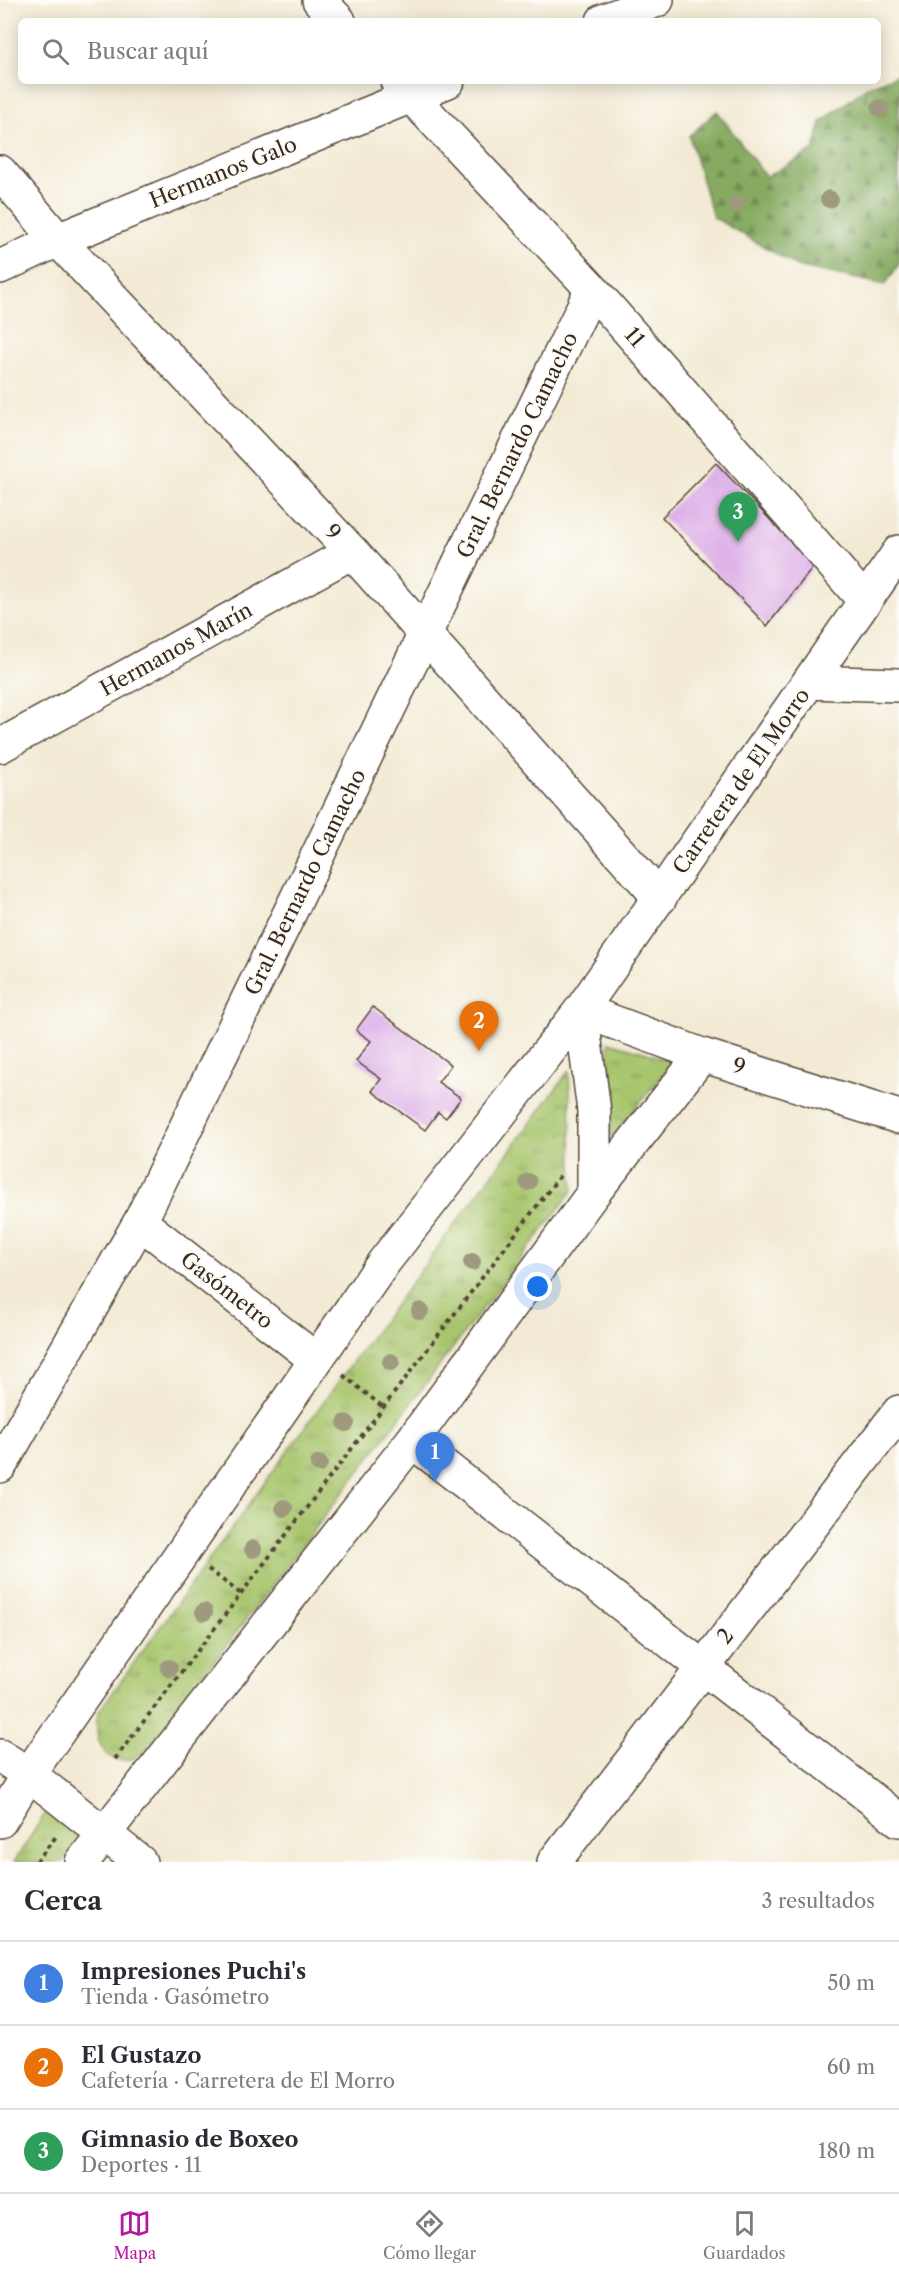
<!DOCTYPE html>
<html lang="es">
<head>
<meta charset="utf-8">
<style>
	:root { --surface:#fff; --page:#f7f7f7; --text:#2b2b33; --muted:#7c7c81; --line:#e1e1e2; --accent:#b5179e }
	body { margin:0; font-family:"Libre Caslon Text",serif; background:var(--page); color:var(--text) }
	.you { position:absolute; left:538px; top:1287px; width:21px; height:21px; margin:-15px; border:4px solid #fff; border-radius:50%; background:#1a73e8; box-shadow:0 0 0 9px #1a73e833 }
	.badge { display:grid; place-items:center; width:39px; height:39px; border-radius:50%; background:var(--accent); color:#fff; font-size:20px; font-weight:700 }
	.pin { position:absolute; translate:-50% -50px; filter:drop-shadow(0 2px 3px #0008) }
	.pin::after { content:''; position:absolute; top:32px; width:21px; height:18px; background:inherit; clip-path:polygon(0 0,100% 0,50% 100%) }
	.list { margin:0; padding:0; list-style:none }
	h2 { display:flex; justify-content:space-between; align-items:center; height:78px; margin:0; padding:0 24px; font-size:26px }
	h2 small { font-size:20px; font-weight:400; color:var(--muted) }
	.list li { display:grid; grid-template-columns:39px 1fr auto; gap:18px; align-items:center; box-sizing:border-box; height:84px; padding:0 24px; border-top:2px solid var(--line) }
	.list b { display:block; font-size:22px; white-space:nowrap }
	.list p { margin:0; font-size:20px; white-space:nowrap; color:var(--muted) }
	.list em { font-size:20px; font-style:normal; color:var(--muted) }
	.icon { flex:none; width:33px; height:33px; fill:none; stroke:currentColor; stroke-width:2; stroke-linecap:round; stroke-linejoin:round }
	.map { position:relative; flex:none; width:899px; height:1862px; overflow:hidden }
	.search { position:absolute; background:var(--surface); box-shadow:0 3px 15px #0003; left:18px; right:18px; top:18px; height:66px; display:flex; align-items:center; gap:15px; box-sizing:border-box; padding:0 21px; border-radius:9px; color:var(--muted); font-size:22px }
	.sheet { height:330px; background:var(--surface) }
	nav { display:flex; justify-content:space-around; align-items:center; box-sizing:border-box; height:84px; border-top:2px solid var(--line); background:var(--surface); font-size:16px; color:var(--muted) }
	nav a { display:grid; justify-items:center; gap:3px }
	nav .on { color:var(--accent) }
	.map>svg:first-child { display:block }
</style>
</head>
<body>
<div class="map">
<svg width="899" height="1862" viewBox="0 0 899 1862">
	<defs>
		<pattern id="grass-tufts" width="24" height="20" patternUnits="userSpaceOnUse" patternTransform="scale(1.5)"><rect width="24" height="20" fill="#a7c56c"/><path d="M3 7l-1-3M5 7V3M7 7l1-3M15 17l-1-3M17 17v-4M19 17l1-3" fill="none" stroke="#89a058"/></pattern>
		<pattern id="forest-firs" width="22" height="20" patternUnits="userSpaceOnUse" patternTransform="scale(1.5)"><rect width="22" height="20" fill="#85aa60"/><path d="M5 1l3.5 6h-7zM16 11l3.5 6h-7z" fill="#6e8b4f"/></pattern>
	</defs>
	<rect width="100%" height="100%" fill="#fdfcf7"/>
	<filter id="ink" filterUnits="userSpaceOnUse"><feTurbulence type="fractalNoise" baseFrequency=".0167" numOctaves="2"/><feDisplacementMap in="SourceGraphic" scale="12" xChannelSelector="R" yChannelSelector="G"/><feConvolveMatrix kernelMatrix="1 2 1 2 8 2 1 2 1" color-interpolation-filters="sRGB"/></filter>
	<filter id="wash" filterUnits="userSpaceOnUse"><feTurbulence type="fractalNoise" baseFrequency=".008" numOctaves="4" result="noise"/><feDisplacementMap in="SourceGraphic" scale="24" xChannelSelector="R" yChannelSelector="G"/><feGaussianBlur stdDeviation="1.35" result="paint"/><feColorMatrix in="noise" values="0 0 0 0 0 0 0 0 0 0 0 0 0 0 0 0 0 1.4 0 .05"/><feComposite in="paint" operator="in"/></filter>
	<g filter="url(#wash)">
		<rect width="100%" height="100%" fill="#f2ead4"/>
		<!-- grass -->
		<path fill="url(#grass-tufts)" stroke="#717845" stroke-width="1.5" d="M609,1042l65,19 -63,77z
			M569,1071l4,119 -427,561c-5,3 -12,8 -18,9 -28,4 -36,-29 -29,-49l244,-336z
			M50,1806l37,25 -24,31h-49z"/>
		<!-- forest -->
		<path fill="url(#forest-firs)" stroke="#606a3f" stroke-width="1.5" d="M899,74v190l-14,21 -88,-19 -84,-49 -24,-81 28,-25 49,66 48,-27 7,-28 46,-35z"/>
		<g id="blocks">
			<!-- building -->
			<path fill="#dbabe7" d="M716,463l98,103 -47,60 -105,-109z
				M373,1007l78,58 -13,17 23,16 -15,20 -8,-6 -13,18 -53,-39 9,-12 -25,-18 15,-20 -15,-11z"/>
		</g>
	</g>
	<g filter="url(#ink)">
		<use href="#blocks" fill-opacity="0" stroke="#564739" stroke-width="1.5"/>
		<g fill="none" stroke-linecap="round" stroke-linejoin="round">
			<defs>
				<path id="minor" d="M319,0l20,21
					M603,21l54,-21
					M397,81l195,208 273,312
					M0,172l58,68 294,312 308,346
					M0,267l58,-27 390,-159
					M0,746l352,-194
					M581,1010l121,45 197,62
					M594,1192l108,-137
					M140,1222l175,137
					M412,1441l487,379
					M0,1466l140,-244 452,-933
					M0,1756l29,18 111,88
					M554,1862l345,-450"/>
				<path id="major" d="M809,682l90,3
					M0,1821l29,-47 355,-512 197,-252 318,-458
					M82,1862l330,-421 182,-249v-81l-13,-101"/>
			</defs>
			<!-- minor casing -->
			<use href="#minor" stroke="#564739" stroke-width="36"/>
			<!-- major casing -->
			<use href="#major" stroke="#564739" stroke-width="36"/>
			<!-- path -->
			<path stroke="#564739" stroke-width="4" stroke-dasharray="4.5 4.5" stroke-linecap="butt" d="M343,1375l40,32
				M208,1569l33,25
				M115,1759l447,-586
				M36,1862l22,-28"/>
			<!-- minor -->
			<use href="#minor" stroke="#fff" stroke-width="33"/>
			<!-- major -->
			<use href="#major" stroke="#fff" stroke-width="33"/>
		</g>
		<!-- trees -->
		<g fill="#9f9a7d">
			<circle cx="880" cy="108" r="9"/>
			<circle cx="829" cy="199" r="9"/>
			<circle cx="737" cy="204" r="9"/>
			<circle cx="528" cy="1182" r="9"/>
			<circle cx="472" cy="1262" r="9"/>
			<circle cx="420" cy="1311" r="9"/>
			<circle cx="391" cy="1362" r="9"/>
			<circle cx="346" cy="1423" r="9"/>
			<circle cx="319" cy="1464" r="9"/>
			<circle cx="284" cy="1508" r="9"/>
			<circle cx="253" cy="1549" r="9"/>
			<circle cx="204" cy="1612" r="9"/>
			<circle cx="169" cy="1668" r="9"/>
		</g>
	</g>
	<g text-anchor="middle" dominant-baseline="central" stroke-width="4.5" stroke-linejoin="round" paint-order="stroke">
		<!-- street labels -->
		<g font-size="21" fill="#3b2a1e" stroke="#fdfcf7">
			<text transform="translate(223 172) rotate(-22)">Hermanos Galo</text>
			<text transform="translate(635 337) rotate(49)">11</text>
			<text transform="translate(517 445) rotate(-64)">Gral. Bernardo Camacho</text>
			<text transform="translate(333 532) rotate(47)">9</text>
			<text transform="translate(176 649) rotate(-29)">Hermanos Marín</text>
			<text transform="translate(741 781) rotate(-55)">Carretera de El Morro</text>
			<text transform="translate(305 882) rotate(-64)">Gral. Bernardo Camacho</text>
			<text transform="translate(739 1066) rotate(18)">9</text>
			<text transform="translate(227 1290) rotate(38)">Gasómetro</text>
			<text transform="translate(725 1636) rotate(-52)">2</text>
		</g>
	</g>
</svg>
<div class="you"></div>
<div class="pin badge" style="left:435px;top:1482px;background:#3f7fe0">1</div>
<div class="pin badge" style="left:479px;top:1051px;background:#e8710a">2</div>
<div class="pin badge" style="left:738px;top:542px;background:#2e9e5b">3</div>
<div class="search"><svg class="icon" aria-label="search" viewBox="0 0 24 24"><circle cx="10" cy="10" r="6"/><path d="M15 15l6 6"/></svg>Buscar aquí</div>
</div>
<section class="sheet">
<h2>Cerca<small>3 resultados</small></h2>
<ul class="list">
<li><span class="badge" style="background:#3f7fe0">1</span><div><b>Impresiones Puchi's</b><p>Tienda · Gasómetro</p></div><em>50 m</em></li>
<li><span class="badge" style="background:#e8710a">2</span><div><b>El Gustazo</b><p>Cafetería · Carretera de El Morro</p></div><em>60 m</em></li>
<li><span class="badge" style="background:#2e9e5b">3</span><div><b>Gimnasio de Boxeo</b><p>Deportes · 11</p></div><em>180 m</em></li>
</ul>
</section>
<nav>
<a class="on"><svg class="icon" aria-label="map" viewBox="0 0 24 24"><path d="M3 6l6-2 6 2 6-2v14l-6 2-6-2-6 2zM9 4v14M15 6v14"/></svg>Mapa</a>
<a><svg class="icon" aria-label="directions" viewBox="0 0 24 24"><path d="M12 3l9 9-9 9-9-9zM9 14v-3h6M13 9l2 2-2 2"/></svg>Cómo llegar</a>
<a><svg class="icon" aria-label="saved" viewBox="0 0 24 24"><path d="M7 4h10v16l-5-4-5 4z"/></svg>Guardados</a>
</nav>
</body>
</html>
